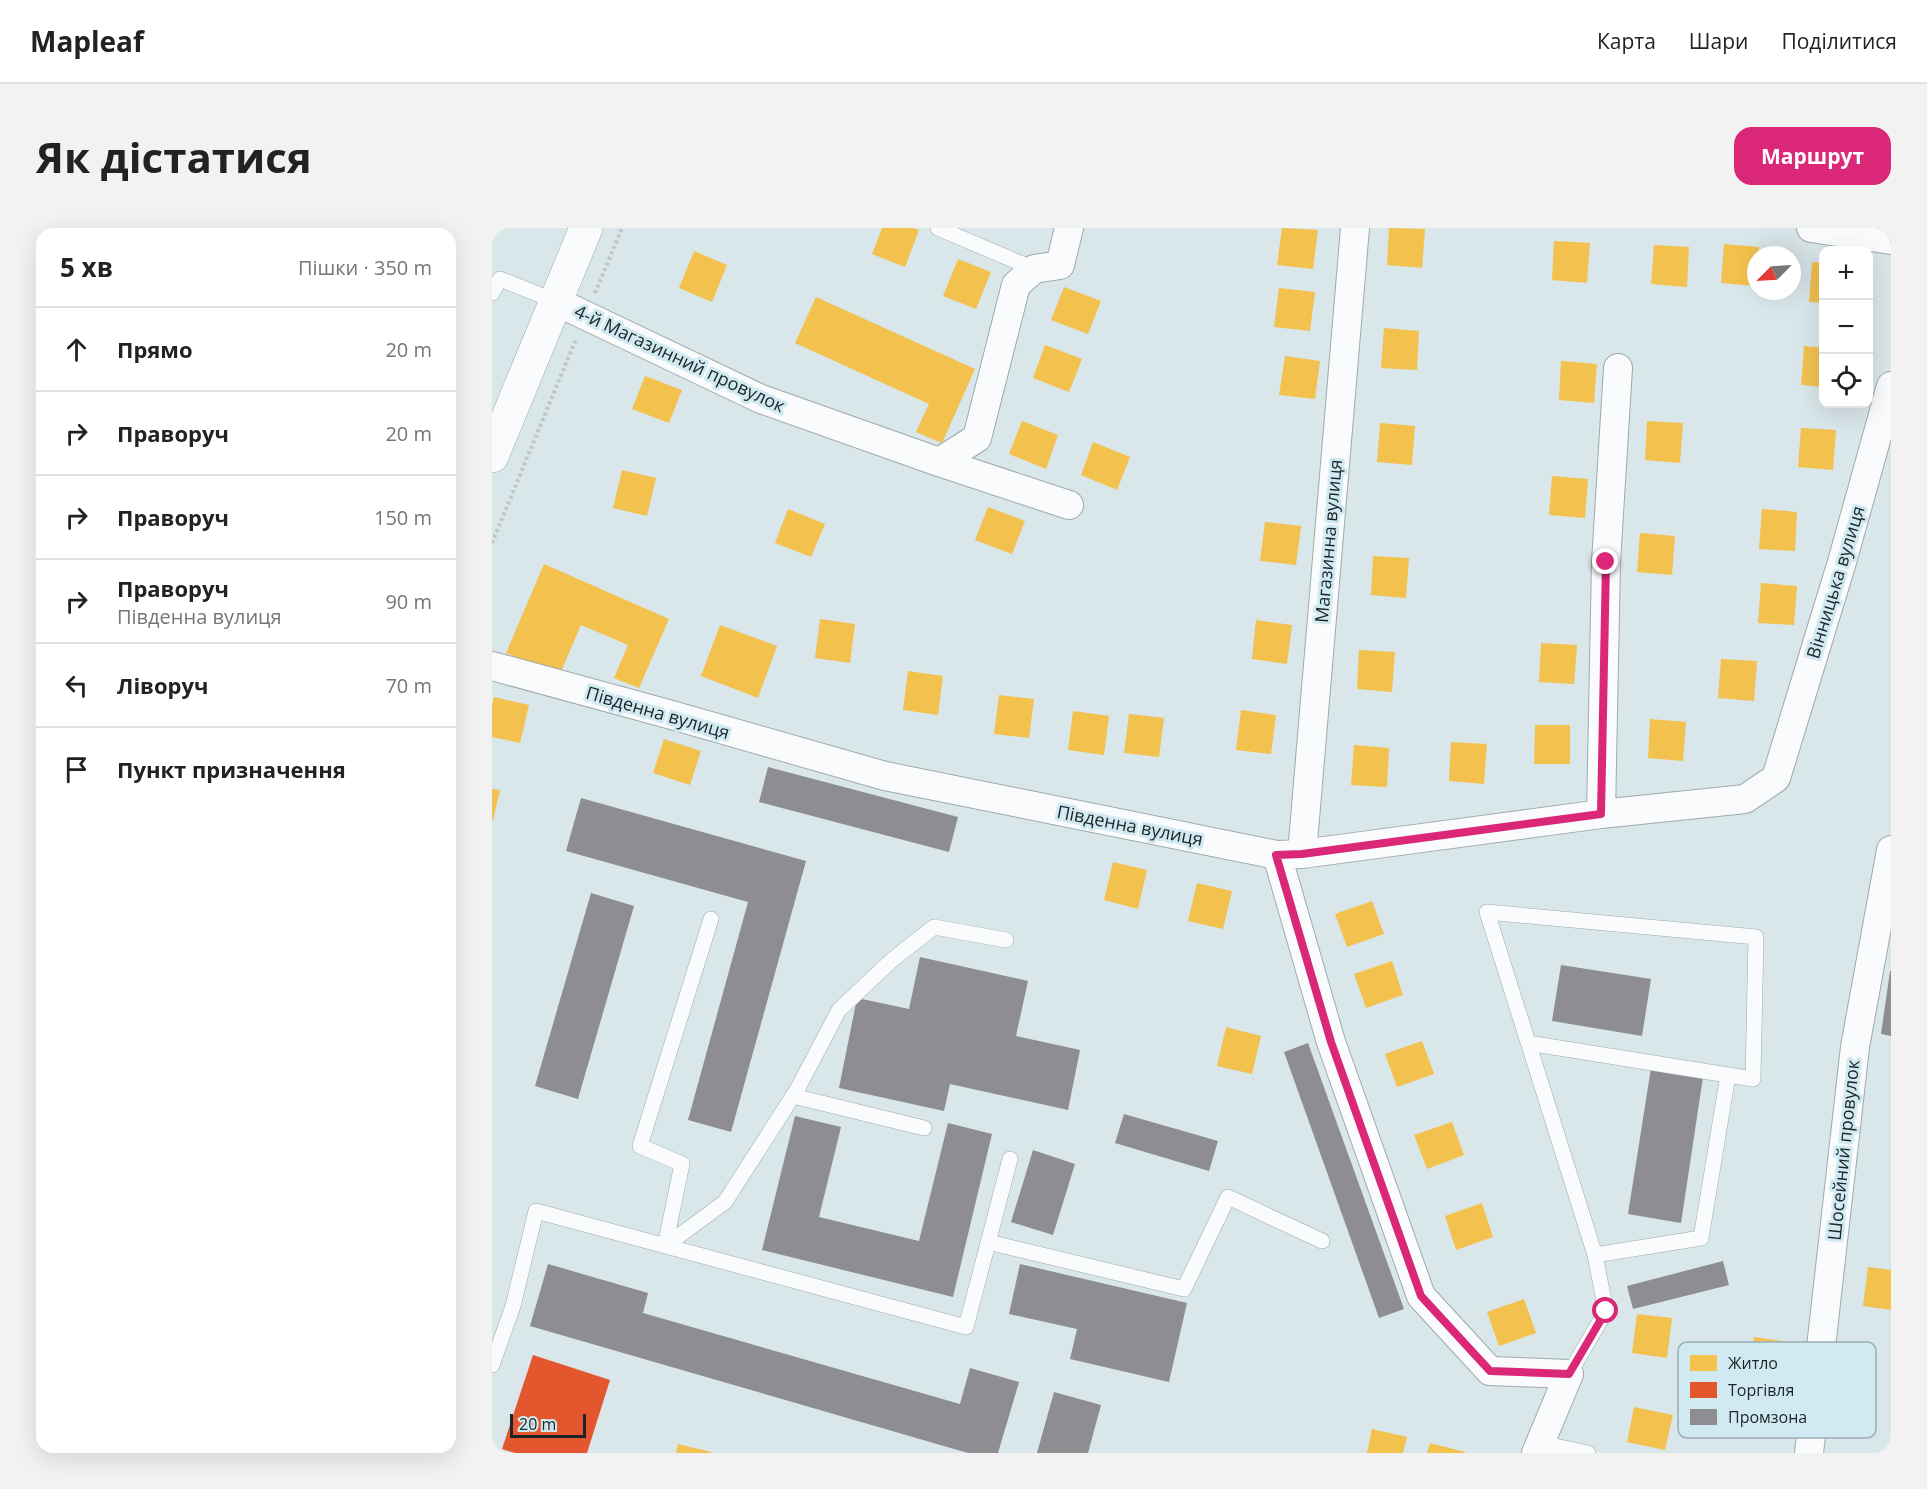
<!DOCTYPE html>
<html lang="uk">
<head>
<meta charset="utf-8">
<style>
	:root { --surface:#fff; --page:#f2f2f2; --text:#222; --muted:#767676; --line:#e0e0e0; --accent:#db2777 }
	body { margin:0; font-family:"Open Sans",sans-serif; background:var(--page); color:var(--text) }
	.controls { position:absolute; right:18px; top:18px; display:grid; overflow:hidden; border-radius:12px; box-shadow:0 6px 24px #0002 }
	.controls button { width:54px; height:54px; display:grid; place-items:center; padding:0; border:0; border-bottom:2px solid var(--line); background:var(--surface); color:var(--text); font:30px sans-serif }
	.compass { position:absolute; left:1255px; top:18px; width:54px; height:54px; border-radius:50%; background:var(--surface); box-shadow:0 6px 24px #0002; rotate:246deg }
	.scale { position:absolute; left:18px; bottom:15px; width:76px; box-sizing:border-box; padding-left:6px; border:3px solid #1c2528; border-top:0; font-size:16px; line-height:21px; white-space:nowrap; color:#1c2528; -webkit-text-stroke:4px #d1eaf2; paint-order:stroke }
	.stop { position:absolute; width:18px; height:18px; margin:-14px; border:4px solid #db2777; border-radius:50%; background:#fff }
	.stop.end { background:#db2777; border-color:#fff; box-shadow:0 2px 6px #0008 }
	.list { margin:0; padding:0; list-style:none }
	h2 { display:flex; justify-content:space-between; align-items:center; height:78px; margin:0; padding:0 24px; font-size:26px }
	h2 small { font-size:20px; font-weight:400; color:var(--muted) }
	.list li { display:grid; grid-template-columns:39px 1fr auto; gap:18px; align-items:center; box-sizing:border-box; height:84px; padding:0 24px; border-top:2px solid var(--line) }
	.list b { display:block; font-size:22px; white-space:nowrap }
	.list p { margin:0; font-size:20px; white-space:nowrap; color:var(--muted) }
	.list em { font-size:20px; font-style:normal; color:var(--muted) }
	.icon { flex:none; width:33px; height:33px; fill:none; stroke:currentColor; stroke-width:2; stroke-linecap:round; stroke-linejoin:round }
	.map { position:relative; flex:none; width:1399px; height:1225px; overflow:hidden; border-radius:18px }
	header { display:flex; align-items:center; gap:36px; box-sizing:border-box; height:84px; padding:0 30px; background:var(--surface); border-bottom:2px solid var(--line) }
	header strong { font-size:28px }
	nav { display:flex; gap:33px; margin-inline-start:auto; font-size:21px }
	.intro { display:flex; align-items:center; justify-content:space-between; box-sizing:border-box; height:144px; padding:0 36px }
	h1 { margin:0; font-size:42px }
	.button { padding:15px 27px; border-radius:18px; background:var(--accent); color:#fff; font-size:21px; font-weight:700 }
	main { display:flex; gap:36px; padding:0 36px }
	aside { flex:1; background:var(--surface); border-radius:18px; box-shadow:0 6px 24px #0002 }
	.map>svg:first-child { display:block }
</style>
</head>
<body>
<header>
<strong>Mapleaf</strong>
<nav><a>Карта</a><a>Шари</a><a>Поділитися</a></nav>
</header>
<div class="intro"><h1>Як дістатися</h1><a class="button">Маршрут</a></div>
<main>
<aside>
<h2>5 хв<small>Пішки · 350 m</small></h2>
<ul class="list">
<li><svg class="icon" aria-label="ahead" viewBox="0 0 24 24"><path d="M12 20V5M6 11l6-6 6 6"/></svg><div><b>Прямо</b></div><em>20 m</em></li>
<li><svg class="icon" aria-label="right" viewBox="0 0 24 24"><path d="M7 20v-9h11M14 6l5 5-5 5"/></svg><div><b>Праворуч</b></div><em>20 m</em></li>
<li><svg class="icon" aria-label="right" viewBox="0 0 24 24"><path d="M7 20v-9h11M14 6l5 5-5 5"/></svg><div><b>Праворуч</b></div><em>150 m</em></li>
<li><svg class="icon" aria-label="right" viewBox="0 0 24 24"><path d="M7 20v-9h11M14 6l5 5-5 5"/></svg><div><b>Праворуч</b><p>Південна вулиця</p></div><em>90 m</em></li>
<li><svg class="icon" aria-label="left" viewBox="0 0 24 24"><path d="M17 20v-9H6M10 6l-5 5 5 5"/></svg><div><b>Ліворуч</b></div><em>70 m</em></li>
<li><svg class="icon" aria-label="arrive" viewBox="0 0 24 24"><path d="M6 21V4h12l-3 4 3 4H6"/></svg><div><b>Пункт призначення</b></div></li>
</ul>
</aside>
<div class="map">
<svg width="1399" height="1225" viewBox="0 0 1399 1225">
	<rect width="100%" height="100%" fill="#d9e6ea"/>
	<!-- homes -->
	<path fill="#f2c14e" d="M390,0h31l6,2 -14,37 -33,-13z
		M790,0l36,2 -5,39 -36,-4z
		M897,0l36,1 -3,39 -35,-3z
		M1062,13l36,2 -3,40 -35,-3z
		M1232,16l35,3v8h-3v31l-35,-3z
		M1162,17l35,2 -2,40 -36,-3z
		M202,23l33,14 -15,37 -33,-14z
		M466,31l33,13 -15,37 -33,-13z
		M1320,34l12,1v40l-15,-1z
		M572,59l37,14 -13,33 -37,-14z
		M787,60l36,4 -5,39 -36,-4z
		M324,69l159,72 -33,74 -26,-11 13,-28 -134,-61z
		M892,100l35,3 -2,39 -36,-2z
		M553,117l37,14 -13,33 -36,-14z
		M1312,118l20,2v39l-23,-2z
		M793,128l35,5 -5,38 -36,-4z
		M1069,133l36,3 -3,39 -35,-3z
		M153,148l37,14 -13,33 -37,-14z
		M530,193l36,14 -12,34 -37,-15z
		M1155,193l36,2 -3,40 -35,-3z
		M888,195l35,3 -3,39 -35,-3z
		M1309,200l35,2 -3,40 -35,-3z
		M601,214l37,15 -13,33 -36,-15z
		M130,242l34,8 -9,38 -34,-8z
		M1060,248l36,3 -3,39 -36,-3z
		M496,279l37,14 -13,33 -37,-14z
		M296,281l37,15 -14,33 -36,-14z
		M1270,281l35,3 -2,39 -36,-2z
		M773,294l36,4 -5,39 -36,-4z
		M1148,305l35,3 -3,39 -35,-3z
		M881,328l36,2 -3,40 -35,-3z
		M52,336l125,55 -30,69 -25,-10 14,-33 -47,-20 -22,51 -53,-23z
		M1269,355l36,3 -3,39 -36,-2z
		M328,391l35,5 -5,39 -35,-5z
		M764,392l36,5 -5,39 -35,-5z
		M228,397l57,21 -19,52 -57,-22z
		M1049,415l36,2 -3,39 -35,-2z
		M867,422l36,2 -3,40 -35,-3z
		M1229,431l36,2 -3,40 -36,-3z
		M416,443l35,5 -5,39 -35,-5z
		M507,467l35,4 -5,39 -35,-4z
		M2,469l35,8 -9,38 -28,-6v-32z
		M749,482l35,5 -5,39 -35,-4z
		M581,483l36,5 -5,39 -36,-5z
		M637,486l35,4 -5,39 -35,-4z
		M1158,491l36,3 -3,39 -35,-3z
		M1043,497h35v39h-36z
		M172,511l37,12 -11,34 -37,-12z
		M959,514l36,2 -3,40 -35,-3z
		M862,517l35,3 -2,39 -36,-2z
		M0,561l8,1 -7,30h-1z
		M621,634l34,8 -9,39 -34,-9z
		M705,655l35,8 -9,38 -35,-8z
		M880,673l12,33 -37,13 -12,-33z
		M900,733l11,34 -37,13 -12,-34z
		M734,799l35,9 -9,38 -35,-8z
		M930,813l12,33 -37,13 -12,-33z
		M960,894l12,33 -37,14 -13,-34z
		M990,975l11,34 -37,13 -11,-34z
		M1376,1039l23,3v40l-28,-4z
		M1032,1071l12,34 -37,13 -12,-34z
		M1145,1086l35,4 -5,40 -35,-5z
		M1262,1109l35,5 -4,39 -36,-5z
		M1142,1179l39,8 -8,35 -38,-8z
		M880,1201l35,8 -4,16h-36z
		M938,1215l35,9v1h-38z
		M186,1216l33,8v1h-35z"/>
	<!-- shops -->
	<path fill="#e4572e" d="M41,1127l77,25 -23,73h-72l-13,-4z"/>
	<!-- industry -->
	<path fill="#8d8d92" d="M276,539l190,50 -9,35 -190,-50z
		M89,570l225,63 -75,271 -43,-12 60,-218 -182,-51z
		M99,665l43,13 -56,193 -43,-13z
		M428,729l108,24 -12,55 64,14 -12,60 -118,-26 -6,27 -105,-23 18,-90 52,11z
		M1069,737l90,14 -9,57 -90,-15z
		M1398,743h1v65l-10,-2z
		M816,815l96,266 -25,9 -95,-266z
		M1159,840l52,9 -22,146 -53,-9z
		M632,886l94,27 -9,30 -94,-28z
		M303,888l46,11 -22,90 100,24 29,-118 44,11 -39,163 -191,-47z
		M541,922l42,14 -22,71 -42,-13z
		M1231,1033l6,24 -96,24 -6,-23z
		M56,1036l100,29 -5,20 317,91 10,-36 49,14 -21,71h-30l-438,-127z
		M528,1036l167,39 -18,79 -99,-23 7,-30 -68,-15z
		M562,1164l47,13 -13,48h-51z"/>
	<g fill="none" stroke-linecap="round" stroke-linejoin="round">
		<defs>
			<path id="service" d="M446,0l96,41
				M0,65l8,-14 55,22
				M1036,815l225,36 3,-142 -269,-25 108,343 11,56 -37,63
				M301,868l131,32
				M496,1014l196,47 44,-92 94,44
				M173,1018l60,-44 73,-114 41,-78 53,-50 42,-33 72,13
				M173,1018l17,-82 -42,-18 71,-227
				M1103,1027l106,-17 27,-163
				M0,1137l21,-59 23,-95 430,116 44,-168
				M1049,1215l47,10"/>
			<path id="minor" d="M1319,0l80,12
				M63,73l206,98 178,63 38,-24 39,-153 18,-16 26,-4 9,-37
				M447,234l130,43
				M0,438l176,48 217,62 392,79 25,-1 299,-40 144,-15 31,-21 66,-216 49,-176
				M1109,586l5,-252 12,-194
				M810,626l53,-626
				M785,627l54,187 90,254 69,75 79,3 -33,79
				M1317,1225l46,-406 36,-197"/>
			<path id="secondary" d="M0,228l94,-228"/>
		</defs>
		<!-- service casing -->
		<use href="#service" stroke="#9faaac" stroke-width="16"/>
		<!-- minor casing -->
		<use href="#minor" stroke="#9faaac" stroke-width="30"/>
		<!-- secondary casing -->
		<use href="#secondary" stroke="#9faaac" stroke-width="34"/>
		<!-- path -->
		<path stroke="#c1c5c6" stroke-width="4" stroke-dasharray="3 3" stroke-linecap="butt" d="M103,65l27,-65
			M0,315l84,-204"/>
		<!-- service -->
		<use href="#service" stroke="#f9fbfc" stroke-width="15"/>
		<!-- minor -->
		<use href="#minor" stroke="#f9fbfc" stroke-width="28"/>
		<!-- secondary -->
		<use href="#secondary" stroke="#f9fbfc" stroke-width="33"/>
	</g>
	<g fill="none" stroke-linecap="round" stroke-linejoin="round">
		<!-- route -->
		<path stroke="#db2777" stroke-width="8" d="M1114,1083l-37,63 -79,-3 -69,-75 -90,-254 -55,-187 26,-1 299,-40 5,-252"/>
	</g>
	<g text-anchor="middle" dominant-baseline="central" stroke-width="6" stroke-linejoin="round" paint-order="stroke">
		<!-- street labels -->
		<g font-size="18" fill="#1c2528" stroke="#d1eaf2">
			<text transform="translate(188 130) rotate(25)">4-й Магазинний провулок</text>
			<text transform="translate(836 313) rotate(-85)">Магазинна вулиця</text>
			<text transform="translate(1343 354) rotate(-73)">Вінницька вулиця</text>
			<text transform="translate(166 484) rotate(16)">Південна вулиця</text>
			<text transform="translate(638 597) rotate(11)">Південна вулиця</text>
			<text transform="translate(1351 922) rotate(-84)">Шосейний провулок</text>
		</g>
	</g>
	<!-- legend -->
	<rect x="1186" y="1114" width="198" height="96" rx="9" fill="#d1eaf2" stroke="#9bafb5" stroke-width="1.5"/>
	<rect x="1198" y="1127" width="27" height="16" fill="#f2c14e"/>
	<rect x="1198" y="1154" width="27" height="16" fill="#e4572e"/>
	<rect x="1198" y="1181" width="27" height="16" fill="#8d8d92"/>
	<g font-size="16" fill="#1c2528">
		<text x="1236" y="1141">Житло</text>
		<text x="1236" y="1168">Торгівля</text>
		<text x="1236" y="1195">Промзона</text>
	</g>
</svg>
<div class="controls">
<button>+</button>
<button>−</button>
<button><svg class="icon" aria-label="locate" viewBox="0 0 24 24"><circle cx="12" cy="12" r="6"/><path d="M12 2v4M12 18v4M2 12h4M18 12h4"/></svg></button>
</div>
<svg class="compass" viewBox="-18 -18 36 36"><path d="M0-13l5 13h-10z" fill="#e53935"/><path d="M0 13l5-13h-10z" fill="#767676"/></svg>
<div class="scale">20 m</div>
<div class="stop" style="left:1114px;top:1083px"></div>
<div class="stop end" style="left:1114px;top:334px"></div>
</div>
</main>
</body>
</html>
